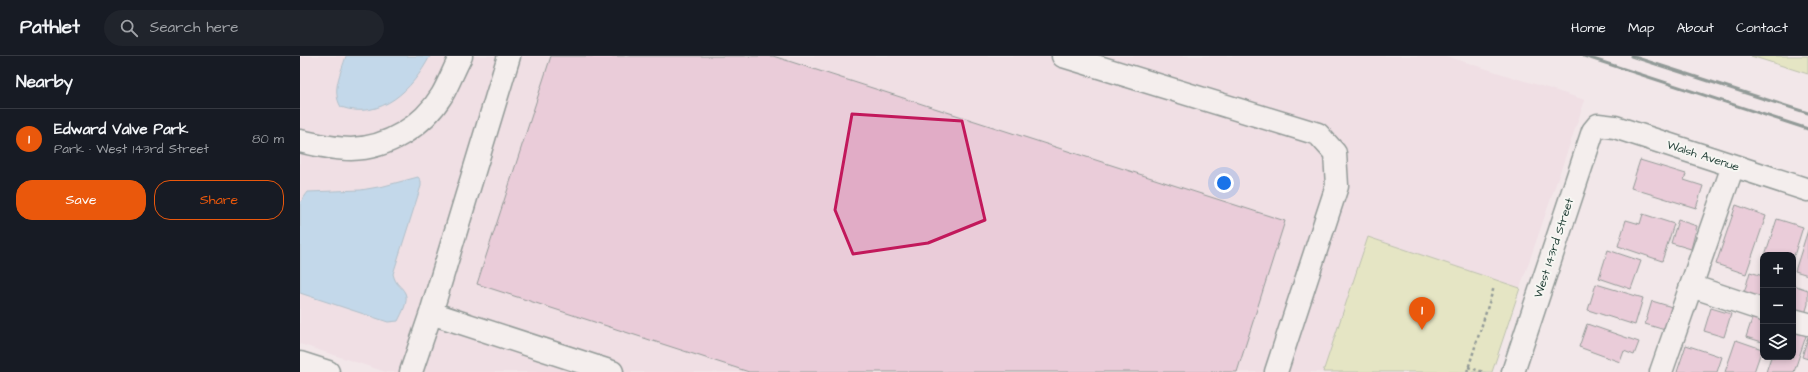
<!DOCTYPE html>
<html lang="en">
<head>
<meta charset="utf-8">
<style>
	:root { --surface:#171b24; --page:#20242c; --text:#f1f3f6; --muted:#9ea1a6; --line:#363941; --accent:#ea580c }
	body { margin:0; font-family:"Architects Daughter",sans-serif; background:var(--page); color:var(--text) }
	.controls { position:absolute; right:12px; bottom:12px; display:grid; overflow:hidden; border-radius:8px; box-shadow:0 2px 6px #0003 }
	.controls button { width:36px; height:36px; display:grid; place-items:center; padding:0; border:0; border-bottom:1px solid var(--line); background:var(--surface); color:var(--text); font:20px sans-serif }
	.you { position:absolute; left:924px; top:127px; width:14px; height:14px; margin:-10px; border:3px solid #fff; border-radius:50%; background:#1a73e8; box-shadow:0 0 0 6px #1a73e833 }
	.badge { display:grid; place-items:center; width:26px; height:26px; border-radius:50%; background:var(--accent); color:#fff; font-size:13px; font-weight:700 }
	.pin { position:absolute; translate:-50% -33px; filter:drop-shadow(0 1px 2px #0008) }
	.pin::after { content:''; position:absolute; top:21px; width:14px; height:12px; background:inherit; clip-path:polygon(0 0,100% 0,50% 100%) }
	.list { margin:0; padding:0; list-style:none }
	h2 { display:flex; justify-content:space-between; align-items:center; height:52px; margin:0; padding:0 16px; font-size:17px }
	h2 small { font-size:13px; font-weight:400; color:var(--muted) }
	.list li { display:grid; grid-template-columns:26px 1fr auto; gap:12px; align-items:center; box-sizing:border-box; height:60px; padding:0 16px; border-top:1px solid var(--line) }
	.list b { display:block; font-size:15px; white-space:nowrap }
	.list p { margin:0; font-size:13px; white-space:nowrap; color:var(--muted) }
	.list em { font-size:13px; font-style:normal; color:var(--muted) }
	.actions { display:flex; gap:8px; padding:12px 16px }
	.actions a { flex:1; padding:9px 0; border:1px solid var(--accent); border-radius:16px; text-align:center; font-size:14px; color:var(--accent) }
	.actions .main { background:var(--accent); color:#fff }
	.icon { flex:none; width:22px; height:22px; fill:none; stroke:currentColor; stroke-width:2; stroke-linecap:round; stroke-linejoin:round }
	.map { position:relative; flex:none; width:1508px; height:316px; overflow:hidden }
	header { display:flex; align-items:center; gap:24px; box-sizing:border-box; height:56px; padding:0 20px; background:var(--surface); border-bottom:1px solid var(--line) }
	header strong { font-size:19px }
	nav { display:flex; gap:22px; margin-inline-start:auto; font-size:14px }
	.search { width:280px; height:36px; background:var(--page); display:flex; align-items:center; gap:10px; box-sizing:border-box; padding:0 14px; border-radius:22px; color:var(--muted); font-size:15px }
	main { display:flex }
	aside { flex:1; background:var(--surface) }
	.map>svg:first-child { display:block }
</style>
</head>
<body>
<header>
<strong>Pathlet</strong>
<div class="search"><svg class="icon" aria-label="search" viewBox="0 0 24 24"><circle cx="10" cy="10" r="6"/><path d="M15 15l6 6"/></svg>Search here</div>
<nav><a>Home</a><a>Map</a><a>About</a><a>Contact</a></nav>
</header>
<main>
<aside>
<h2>Nearby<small></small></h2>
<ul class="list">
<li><span class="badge">1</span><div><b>Edward Valve Park</b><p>Park · West 143rd Street</p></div><em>80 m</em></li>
</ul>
<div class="actions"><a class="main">Save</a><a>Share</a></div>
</aside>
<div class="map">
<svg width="1508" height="316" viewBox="0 0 1508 316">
	<rect width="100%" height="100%" fill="#f2e7e9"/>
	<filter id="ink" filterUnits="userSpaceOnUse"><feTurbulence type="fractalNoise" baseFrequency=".025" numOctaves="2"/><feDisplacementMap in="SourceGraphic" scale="8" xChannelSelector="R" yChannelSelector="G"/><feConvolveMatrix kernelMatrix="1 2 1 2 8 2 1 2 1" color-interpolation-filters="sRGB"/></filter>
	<g filter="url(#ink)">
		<!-- built -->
		<path fill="#edd5de" d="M1,0h1145l139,44 -65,188 -152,-51 -45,135h-937l-86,-28v-284z"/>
		<!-- green -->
		<path fill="#d6e397" stroke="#7a9066" d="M1451,0h57v18z
			M1068,181l152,51 -28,84h-169z"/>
		<!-- water -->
		<path fill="#8bc6eb" stroke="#608fa2" d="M46,0h84c-17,33 -49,65 -89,51 -10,-17 0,-34 5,-51z
			M118,121l3,4v5l-28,88c3,12 8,11 12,19 4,8 -3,20 -7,28l-10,1 -88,-29v-90l8,-11 53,-2 23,-4z"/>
		<!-- building -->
		<path fill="#e1acc6" stroke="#1f3d34" d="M251,0h222l512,165 -48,151h-488l-272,-88z
			M1340,104l46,14 -2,6 19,6 -7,22 -65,-20z
			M1436,149l30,11 -20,58 -30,-10z
			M1343,158l31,10 -12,37 -44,-15 8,-26 14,4z
			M1477,163l26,8 -10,32v-4h-28z
			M1378,164l19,6 -6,23 -20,-6z
			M1508,174v45l-13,-4z
			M1308,194l33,11 -10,28 -32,-11z
			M1450,216l13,4v13l-3,9 -16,-5z
			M1296,228l47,14 -8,27 -47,-15z
			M1493,229l15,5v14l-3,10 -12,-4z
			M1352,245l20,6 -7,23 -20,-6z
			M1411,252l20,6 -7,23 -20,-6z
			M1453,260l10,3 -1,23 -16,-5z
			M1287,268l52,18 -5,13 -10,-4 -4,11 -41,-15z
			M1493,272l14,5 -13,39h-28l5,-15h22z
			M1508,281v22l-6,-2z
			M1436,284l26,9 -8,23h-29z
			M1386,289l36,12 -5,15h-40z"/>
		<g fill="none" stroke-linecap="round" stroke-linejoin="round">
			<defs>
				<path id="minor" d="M209,0l-78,257 181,59
					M763,0l255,78 17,19 2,33 -61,186
					M0,85c17,4 34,8 51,8 37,-1 72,-23 91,-54 7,-12 12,-26 19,-39
					M1391,230l72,24
					M1493,264l15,4
					M0,307l28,9
					M111,316l20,-59
					M1213,316l80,-241 5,-6 17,2 193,63
					M1361,316l72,-206"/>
			</defs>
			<!-- minor casing -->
			<use href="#minor" stroke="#1f3d34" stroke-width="25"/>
			<!-- path -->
			<path stroke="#1f3d34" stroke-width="2.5" stroke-dasharray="3 3" stroke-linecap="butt" d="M1168,311l15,5
				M1167,316l27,-85"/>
			<!-- minor -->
			<use href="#minor" stroke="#f6f6f2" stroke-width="22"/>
			<!-- rail -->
			<path stroke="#1f3d34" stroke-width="3" d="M1284,0l224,73
				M1331,0l177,57"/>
		</g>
	</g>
	<!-- marked area -->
	<path d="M0 0H1508V316H0ZM552,58l110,7 23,99 -57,23 -75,11 -18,-44z" fill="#f2e7e9" fill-opacity=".55" fill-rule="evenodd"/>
	<path fill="none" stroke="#c2185b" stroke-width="3" stroke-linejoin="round" d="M552,58l110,7 23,99 -57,23 -75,11 -18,-44z"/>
	<g text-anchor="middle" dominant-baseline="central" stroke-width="4" stroke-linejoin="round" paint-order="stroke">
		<!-- street labels -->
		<g font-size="12" fill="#1f3d34" stroke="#f6f6f2">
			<text transform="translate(1403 100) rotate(18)">Walsh Avenue</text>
			<text transform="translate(1254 192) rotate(-72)">West 143rd Street</text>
		</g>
	</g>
</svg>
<div class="controls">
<button>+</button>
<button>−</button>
<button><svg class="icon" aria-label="layers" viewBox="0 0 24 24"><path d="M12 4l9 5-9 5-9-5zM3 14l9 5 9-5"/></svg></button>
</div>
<div class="you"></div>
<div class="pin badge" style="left:1122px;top:274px">1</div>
</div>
</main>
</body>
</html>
